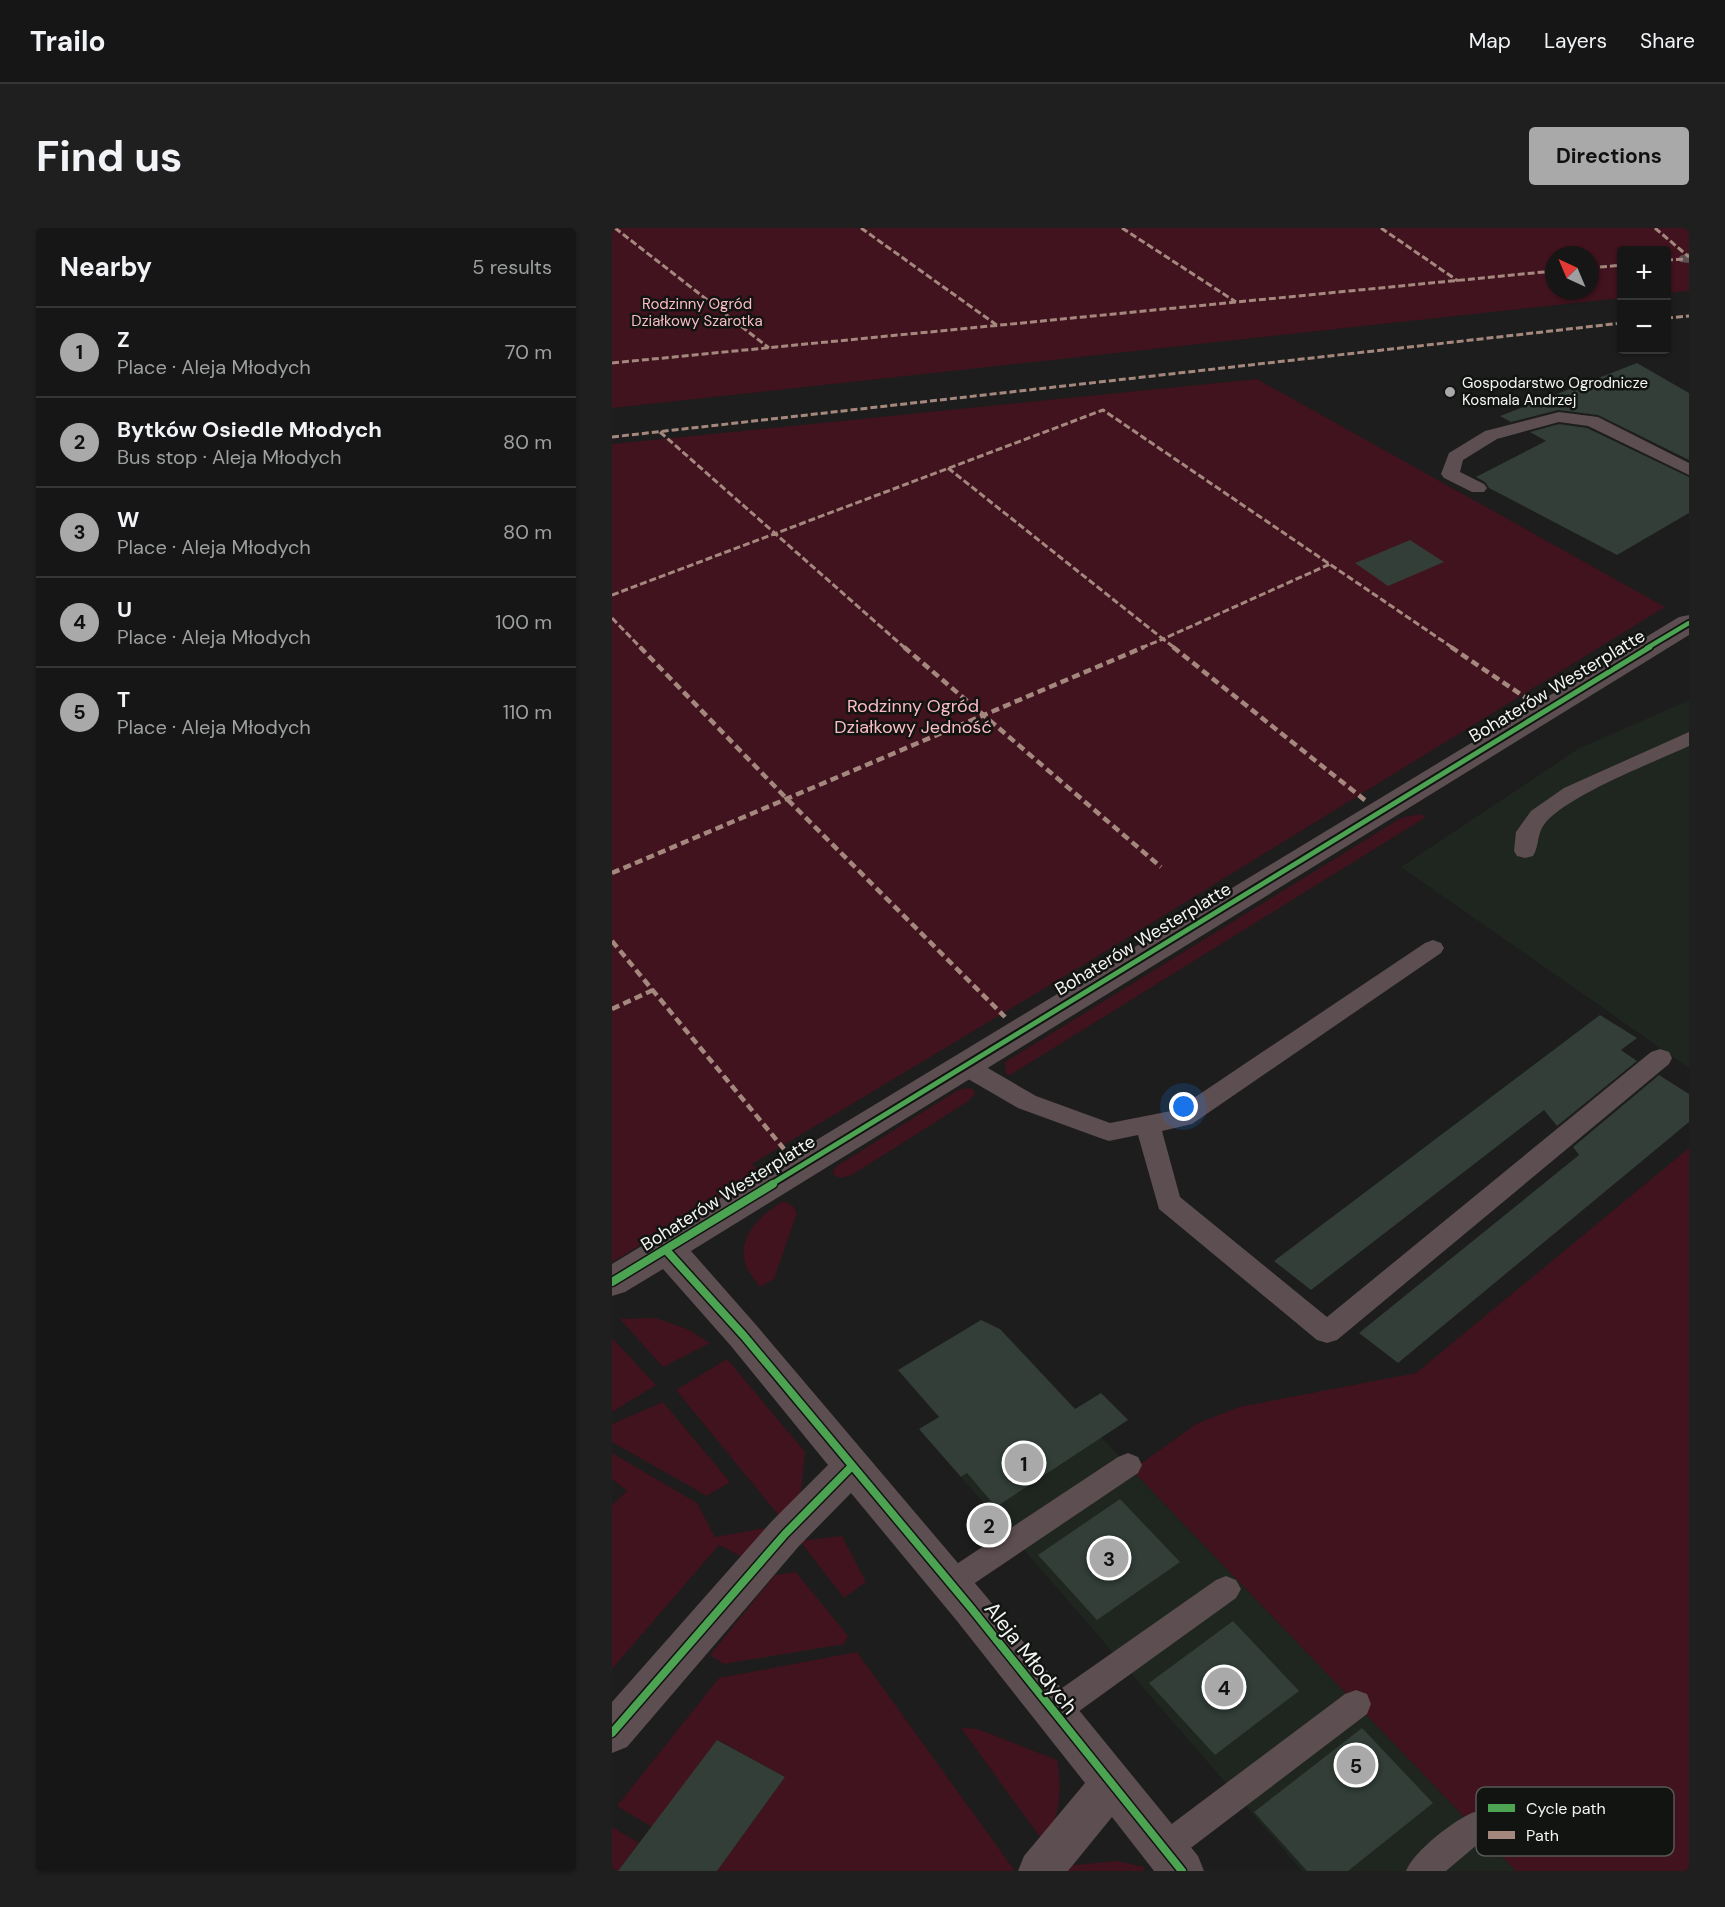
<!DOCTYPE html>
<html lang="en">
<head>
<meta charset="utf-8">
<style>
	:root { --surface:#151615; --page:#1e1f1e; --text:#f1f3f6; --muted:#9d9fa0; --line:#343534; --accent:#a8a9a8 }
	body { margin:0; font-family:"DM Sans",sans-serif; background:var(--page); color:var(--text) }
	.controls { position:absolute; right:18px; top:18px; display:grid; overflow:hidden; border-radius:6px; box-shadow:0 2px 4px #0004 }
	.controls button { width:54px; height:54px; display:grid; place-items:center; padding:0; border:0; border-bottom:2px solid var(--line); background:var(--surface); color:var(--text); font:30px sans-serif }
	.compass { position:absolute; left:933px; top:18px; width:54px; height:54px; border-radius:50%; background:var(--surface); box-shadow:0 2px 4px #0004; rotate:316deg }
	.you { position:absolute; left:572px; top:879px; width:21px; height:21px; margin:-15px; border:4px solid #fff; border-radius:50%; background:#1a73e8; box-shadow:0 0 0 9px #1a73e833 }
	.badge { display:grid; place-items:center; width:39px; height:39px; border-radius:50%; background:var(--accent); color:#111; font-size:20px; font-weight:700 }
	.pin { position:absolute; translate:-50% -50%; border:3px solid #fff; box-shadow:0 2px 6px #0006 }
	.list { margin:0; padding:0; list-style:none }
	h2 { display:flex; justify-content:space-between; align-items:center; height:78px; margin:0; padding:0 24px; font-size:26px }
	h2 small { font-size:20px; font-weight:400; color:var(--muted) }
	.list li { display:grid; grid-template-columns:39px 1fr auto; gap:18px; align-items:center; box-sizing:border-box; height:90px; padding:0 24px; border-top:2px solid var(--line) }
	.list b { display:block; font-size:22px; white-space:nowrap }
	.list p { margin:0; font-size:20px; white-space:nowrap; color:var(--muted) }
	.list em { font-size:20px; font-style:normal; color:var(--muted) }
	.map { position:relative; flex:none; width:1077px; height:1643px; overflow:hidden; border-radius:6px }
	header { display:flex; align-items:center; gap:36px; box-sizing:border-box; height:84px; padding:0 30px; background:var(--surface); border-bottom:2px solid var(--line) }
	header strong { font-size:28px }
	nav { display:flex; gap:33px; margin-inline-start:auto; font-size:21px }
	.intro { display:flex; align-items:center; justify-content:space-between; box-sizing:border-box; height:144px; padding:0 36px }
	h1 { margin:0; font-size:42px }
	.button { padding:15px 27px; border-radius:6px; background:var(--accent); color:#111; font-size:21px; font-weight:700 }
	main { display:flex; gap:36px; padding:0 36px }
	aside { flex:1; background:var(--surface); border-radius:6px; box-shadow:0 2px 4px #0004 }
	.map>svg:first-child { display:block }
</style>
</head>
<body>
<header>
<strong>Trailo</strong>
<nav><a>Map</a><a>Layers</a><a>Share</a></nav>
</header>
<div class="intro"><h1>Find us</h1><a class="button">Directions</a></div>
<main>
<aside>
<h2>Nearby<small>5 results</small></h2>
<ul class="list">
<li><span class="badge">1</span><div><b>Z</b><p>Place · Aleja Młodych</p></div><em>70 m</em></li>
<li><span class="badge">2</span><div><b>Bytków Osiedle Młodych</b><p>Bus stop · Aleja Młodych</p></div><em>80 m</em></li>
<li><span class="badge">3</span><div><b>W</b><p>Place · Aleja Młodych</p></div><em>80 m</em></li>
<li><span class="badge">4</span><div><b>U</b><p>Place · Aleja Młodych</p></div><em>100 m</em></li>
<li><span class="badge">5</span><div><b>T</b><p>Place · Aleja Młodych</p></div><em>110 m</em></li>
</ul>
</aside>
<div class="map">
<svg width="1077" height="1643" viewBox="0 0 1077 1643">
	<rect width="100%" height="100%" fill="#1c1d1c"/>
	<!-- built -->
	<path fill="#1f2620" d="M1077,472v368l-288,-201 177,-118z
		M460,1178l60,64 384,401h-214l-341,-394z"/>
	<!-- green -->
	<path fill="#40131e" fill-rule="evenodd" d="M0,0h1077v63l-22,2 -1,-43h-44l-1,48 -1009,110zM942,27h36v36h-36z
		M645,151l408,228 -585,360 -328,197 8,9 -148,89v-818z
		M808,586l6,3 -416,258 -4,-1 -1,-12 396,-244z
		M356,860l5,1 2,5 -8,8 -115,73 -12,3 -6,-3 -1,-5 4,-4 121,-76z
		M1077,920v723h-173l-384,-401 64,-46 43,-17 177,-34z
		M172,973l9,5 4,7 -23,66 -14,8c-4,-6 -10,-13 -13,-19 -13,-30 14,-54 37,-67z
		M44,1090l31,11 23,14 -47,24 -43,-48z
		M0,1110l44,47 -44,27z
		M115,1131l78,93 -5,50 -16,20 -108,-132z
		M51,1174l67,80 -23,14 -95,-54v-18z
		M0,1225l85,50 18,34 50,-9 9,12 -26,20 -29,-15 -107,124v-164l15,-14 -15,-12z
		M230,1308l24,46 -22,16 -44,-57z
		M184,1344l52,64 -4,8 -120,20 -14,-9 65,-80z
		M245,1424l158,219h-298l68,-94 -67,-37 -66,87 -35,-21 102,-128z
		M349,1500l17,1 79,31c6,32 2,56 -12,84z
		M0,1599l27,16 -21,28h-6z
		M505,1633l27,6v4h-89l20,-6z"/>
	<!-- building -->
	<path fill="#323e37" d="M1025,135l52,30v67l-91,-45 -40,-5 -47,12 -11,-6z
		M947,196l28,4 102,49v36l-72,42 -128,-67 -4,-6 -9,-5 70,-36 -16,-9z
		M798,312l34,22 -56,24 -33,-23z
		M988,787l37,23 -16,12 16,11 -80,65 -13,-16 -233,180 -37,-29z
		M1047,847l30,19v28l-291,241 -39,-30 220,-178 -6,-8z
		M369,1092l19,9 75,80 26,-16 27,27 -132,87 -29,-34 -6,4 -42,-48 20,-12 -41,-47z
		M508,1271l60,63 -83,58 -59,-65z
		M621,1393l66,70 -84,64 -66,-72z
		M750,1500l71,75 -85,68h-41l-53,-59z
		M105,1512l68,37 -68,94h-99z"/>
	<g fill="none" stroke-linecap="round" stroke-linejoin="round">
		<!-- service -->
		<path fill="#5d4e51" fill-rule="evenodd" d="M1077,25v10l-9,-1 -2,-3 2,-3z
			M947,184l39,5 91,46v12l-101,-49 -29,-4 -62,17 -34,21 -3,12 24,12 3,4 -3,4h-12l-28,-14 -3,-4 8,-21 36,-22z
			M1077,504v14c-37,17 -118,48 -143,76 -10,11 -6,23 -13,34l-8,2 -8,-2 -3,-5 2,-19 15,-21 33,-23z
			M821,712l8,3 3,5 -3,5 -249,171 -30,7 18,66 147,120 324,-265 9,-3 9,3 3,6 -3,6 -332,276 -10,3 -10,-3 -158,-131 -21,-74 -29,6 -9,-3 -82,-30 -62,-36 -3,-6 3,-6 9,-3 9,3 62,36 74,27 66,-13 249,-167z
			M516,1225l10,4 4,8 -4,8 -178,120 -10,4 -10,-4 -5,-9 5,-9 178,-118z
			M614,1348l10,4 5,9 -5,9 -172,124 -11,4 -11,-4 -4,-10 4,-10 174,-122z
			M744,1462l11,4 4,10 -4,10 -192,146 -11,4 -11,-4 -5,-11 5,-11 192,-144z
			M862,1584l11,4 5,11 -5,11 -39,33h-40c8,-20 48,-51 68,-59z"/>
		<!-- minor -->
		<path fill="#5d4e51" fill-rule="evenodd" d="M1077,387v20l-998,616 66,75 228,269 213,261 6,15h-50l-42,-54 -44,54h-50l6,-15 61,-73 -128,-162 -106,-128 -52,53 -172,201 -15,6v-51l159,-180 57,-57 -97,-119 -68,-77 -38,23 -13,4v-32l1067,-647z"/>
		<!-- quiet-far1 -->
		<path stroke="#a5887d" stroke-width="3" stroke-dasharray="7 3" stroke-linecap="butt" d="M3,0l154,120
			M249,0l137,98
			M510,0l114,74
			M769,0l77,53
			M1043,0l34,29
			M1054,32l20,-1
			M978,40l32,-3
			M1054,90l23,-2
			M0,135l942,-92
			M48,204l245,216
			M0,209l1010,-114
			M336,240l215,171 167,-75
			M0,367l491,-185 350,238
			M0,390l29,30
			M529,420l22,-9 12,9"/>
		<!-- quiet -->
		<path stroke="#a5887d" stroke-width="4.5" stroke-dasharray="8 4.5" stroke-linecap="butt" d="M28,419l147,152 218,218
			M292,419l257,220
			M561,419l193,154
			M839,419l81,55
			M0,645l532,-226
			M0,713l172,208
			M0,781l41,-19"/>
		<defs>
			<path id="cycleway-far2" d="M1035,420l42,-25"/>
			<path id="cycleway-far1" d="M158,957l880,-538"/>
			<path id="cycleway" d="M54,1022l78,86 227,272 211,263
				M0,1054l161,-98
				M0,1505l173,-199 67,-68"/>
		</defs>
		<!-- cycleway-far2 casing -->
		<use href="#cycleway-far2" stroke="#121412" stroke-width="8"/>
		<!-- cycleway-far1 casing -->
		<use href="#cycleway-far1" stroke="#121412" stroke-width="9"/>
		<!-- cycleway casing -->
		<use href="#cycleway" stroke="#121412" stroke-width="11"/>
		<!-- cycleway-far2 -->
		<use href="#cycleway-far2" stroke="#4ca352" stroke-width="4.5"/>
		<!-- cycleway-far1 -->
		<use href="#cycleway-far1" stroke="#4ca352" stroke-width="5"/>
		<!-- cycleway -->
		<use href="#cycleway" stroke="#4ca352" stroke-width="8"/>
	</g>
	<!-- markers -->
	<circle fill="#a8a9a8" stroke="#121412" stroke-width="2" cx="838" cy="164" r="6"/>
	<g text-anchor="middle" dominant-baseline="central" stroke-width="5" stroke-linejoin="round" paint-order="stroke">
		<!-- far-park labels -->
		<g font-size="15" fill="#fcbcc5" stroke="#121412">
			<text x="85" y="76">Rodzinny Ogród<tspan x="85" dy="17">Działkowy Szarotka</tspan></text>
		</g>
		<!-- far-poi labels -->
		<g font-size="15" fill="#f3f5f3" stroke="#121412" text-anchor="start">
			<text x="850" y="155">Gospodarstwo Ogrodnicze<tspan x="850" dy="17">Kosmala Andrzej</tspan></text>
		</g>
		<!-- street labels -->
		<g font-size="18" fill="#f3f5f3" stroke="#121412">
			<text transform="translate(945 458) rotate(-31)">Bohaterów Westerplatte</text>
			<text transform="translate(531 711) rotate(-31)">Bohaterów Westerplatte</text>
			<text transform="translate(116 965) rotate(-32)">Bohaterów Westerplatte</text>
		</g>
		<!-- park labels -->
		<g font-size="18" fill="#fcbcc5" stroke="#121412">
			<text x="301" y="478">Rodzinny Ogród<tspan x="301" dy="21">Działkowy Jedność</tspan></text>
		</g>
		<!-- near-street labels -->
		<g font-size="21" fill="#f3f5f3" stroke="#121412">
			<text transform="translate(419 1430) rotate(52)">Aleja Młodych</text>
		</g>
	</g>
	<!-- legend -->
	<rect x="864" y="1559" width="198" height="69" rx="9" fill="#121412" stroke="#565856" stroke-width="1.5"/>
	<rect x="876" y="1576" width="27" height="8" fill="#4ca352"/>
	<rect x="876" y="1603" width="27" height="8" fill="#a5887d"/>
	<g font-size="16" fill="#f3f5f3">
		<text x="914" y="1586">Cycle path</text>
		<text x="914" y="1613">Path</text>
	</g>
</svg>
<div class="controls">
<button>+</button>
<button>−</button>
</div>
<svg class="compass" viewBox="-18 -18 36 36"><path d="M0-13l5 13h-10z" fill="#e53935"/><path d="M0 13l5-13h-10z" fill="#9d9fa0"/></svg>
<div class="you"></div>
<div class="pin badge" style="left:412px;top:1235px">1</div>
<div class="pin badge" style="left:377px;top:1297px">2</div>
<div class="pin badge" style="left:497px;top:1330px">3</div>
<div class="pin badge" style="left:612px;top:1459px">4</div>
<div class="pin badge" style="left:744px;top:1537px">5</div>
</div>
</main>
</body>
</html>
